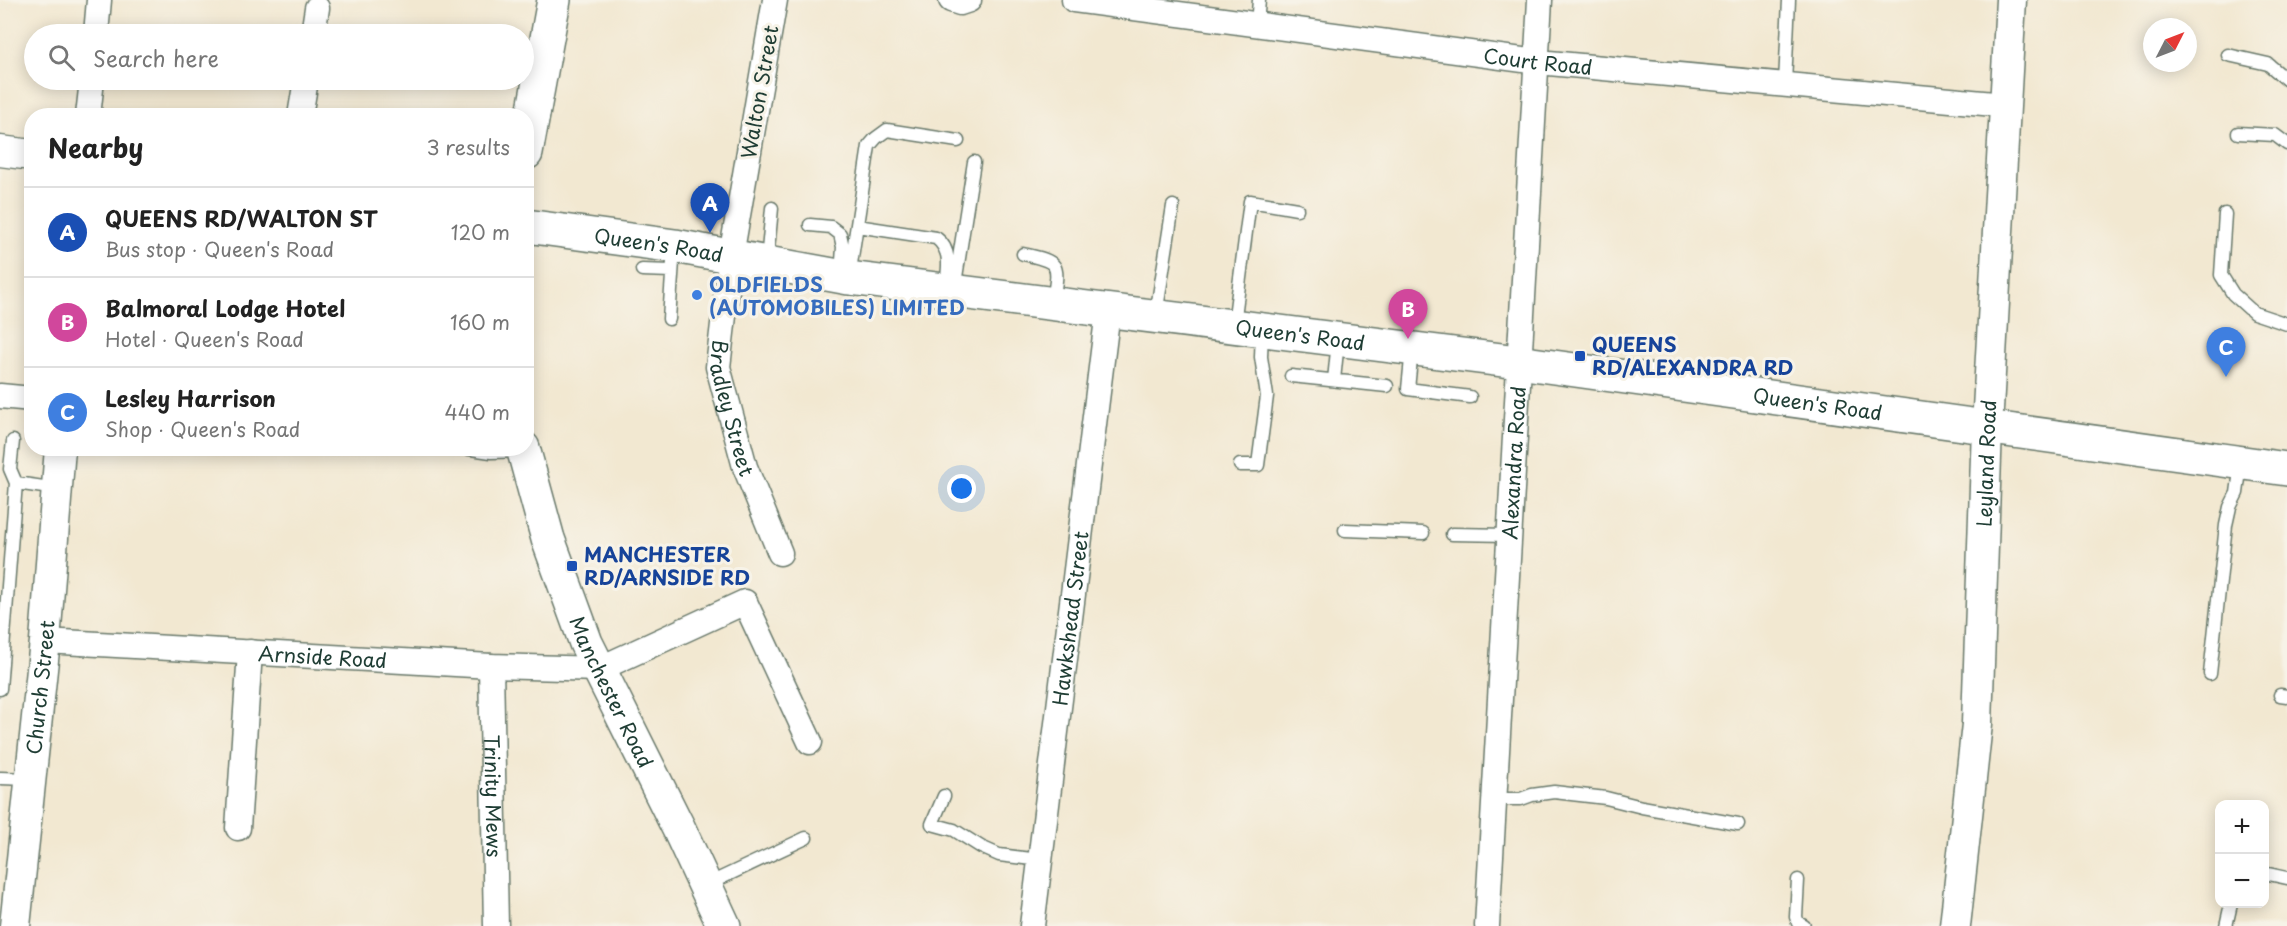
<!DOCTYPE html>
<html lang="en">
<head>
<meta charset="utf-8">
<style>
	:root { --surface:#fff; --page:#f2f2f2; --text:#222; --muted:#767676; --line:#e0e0e0; --accent:#7c3aed }
	body { margin:0; font-family:"Playpen Sans",sans-serif; background:var(--page); color:var(--text) }
	.controls { position:absolute; right:18px; bottom:18px; display:grid; overflow:hidden; border-radius:12px; box-shadow:0 3px 15px #0003 }
	.controls button { width:54px; height:54px; display:grid; place-items:center; padding:0; border:0; border-bottom:2px solid var(--line); background:var(--surface); color:var(--text); font:30px sans-serif }
	.compass { position:absolute; left:2143px; top:18px; width:54px; height:54px; border-radius:50%; background:var(--surface); box-shadow:0 3px 15px #0003; rotate:48deg }
	.you { position:absolute; left:962px; top:489px; width:21px; height:21px; margin:-15px; border:4px solid #fff; border-radius:50%; background:#1a73e8; box-shadow:0 0 0 9px #1a73e833 }
	.badge { display:grid; place-items:center; width:39px; height:39px; border-radius:50%; background:var(--accent); color:#fff; font-size:20px; font-weight:700 }
	.pin { position:absolute; translate:-50% -50px; filter:drop-shadow(0 2px 3px #0008) }
	.pin::after { content:''; position:absolute; top:32px; width:21px; height:18px; background:inherit; clip-path:polygon(0 0,100% 0,50% 100%) }
	.list { margin:0; padding:0; list-style:none }
	h2 { display:flex; justify-content:space-between; align-items:center; height:78px; margin:0; padding:0 24px; font-size:26px }
	h2 small { font-size:20px; font-weight:400; color:var(--muted) }
	.list li { display:grid; grid-template-columns:39px 1fr auto; gap:18px; align-items:center; box-sizing:border-box; height:90px; padding:0 24px; border-top:2px solid var(--line) }
	.list b { display:block; font-size:22px; white-space:nowrap }
	.list p { margin:0; font-size:20px; white-space:nowrap; color:var(--muted) }
	.list em { font-size:20px; font-style:normal; color:var(--muted) }
	.icon { flex:none; width:33px; height:33px; fill:none; stroke:currentColor; stroke-width:2; stroke-linecap:round; stroke-linejoin:round }
	.map { position:relative; flex:none; width:2287px; height:926px; overflow:hidden }
	.search { position:absolute; background:var(--surface); box-shadow:0 3px 15px #0003; left:24px; top:24px; width:510px; height:66px; display:flex; align-items:center; gap:15px; box-sizing:border-box; padding:0 21px; border-radius:33px; color:var(--muted); font-size:22px }
	.panel { position:absolute; background:var(--surface); box-shadow:0 3px 15px #0003; left:24px; top:108px; width:510px; height:348px; border-radius:24px }
	.map>svg:first-child { display:block }
</style>
</head>
<body>
<div class="map">
<svg width="2287" height="926" viewBox="0 0 2287 926">
	<rect width="100%" height="100%" fill="#f7f3e8"/>
	<filter id="ink" filterUnits="userSpaceOnUse"><feTurbulence type="fractalNoise" baseFrequency=".0167" numOctaves="2"/><feDisplacementMap in="SourceGraphic" scale="12" xChannelSelector="R" yChannelSelector="G"/><feConvolveMatrix kernelMatrix="1 2 1 2 8 2 1 2 1" color-interpolation-filters="sRGB"/></filter>
	<filter id="wash" filterUnits="userSpaceOnUse"><feTurbulence type="fractalNoise" baseFrequency=".008" numOctaves="4" result="noise"/><feDisplacementMap in="SourceGraphic" scale="24" xChannelSelector="R" yChannelSelector="G"/><feGaussianBlur stdDeviation="1.35" result="paint"/><feColorMatrix in="noise" values="0 0 0 0 0 0 0 0 0 0 0 0 0 0 0 0 0 1.4 0 .05"/><feComposite in="paint" operator="in"/></filter>
	<g filter="url(#wash)">
		<rect width="100%" height="100%" fill="#f2e8d1"/>
	</g>
	<g filter="url(#ink)">
		<g fill="none" stroke-linecap="round" stroke-linejoin="round">
			<defs>
				<path id="service" d="M1257,25l2,-25
					M2228,55l40,9 19,16
					M1785,83l4,-83
					M2238,133l37,2 12,9
					M2225,214l-4,61 12,19 21,19 33,11
					M810,225l21,2 9,7 3,13 -2,29
					M857,226l79,12c17,12 12,34 9,52
					M1023,254c38,8 36,10 30,47
					M767,261l5,-53
					M642,270l29,1
					M849,277l20,-131 7,-8 11,-8 71,11
					M954,290l20,-128
					M1156,315l17,-109
					M669,319l5,-72
					M1234,324l16,-123 47,8
					M1412,349l-4,40 62,8
					M1291,376l96,10
					M1334,380l4,-39
					M464,448l27,4 31,-1
					M1240,465h18l9,-69 -6,-39 1,-27
					M16,483l41,6
					M1345,530l78,3
					M1452,534l57,1
					M2210,674l16,-149 4,-18 7,-14 4,-29
					M0,689l16,-206 -6,-14 3,-28
					M2280,695l7,1
					M0,778l30,1
					M944,796l-12,28 22,6 27,17 18,8 41,5
					M1494,799h27l11,-4 22,-3 52,6 36,9 96,17
					M2264,873l23,5
					M1798,880l-2,37 2,6 6,3
					M706,885l100,-47
					M2226,926l5,-22"/>
				<g id="minor">
					<path id="s1" d="M775,0l-44,256 -13,111 27,100 35,86"/>
					<path d="M951,0l9,3 9,-3"/>
					<path id="s2" d="M1074,0l464,62 467,43"/>
					<path d="M96,34l3,-34"/>
					<path d="M313,34l4,-26"/>
					<path d="M88,116l4,-36"/>
					<path d="M300,116l6,-36"/>
					<path d="M0,396l32,3"/>
					<path id="s3" d="M45,641l446,25 108,3 146,-67 65,140"/>
					<path id="s4" d="M491,666l5,260"/>
					<path d="M238,828l12,-176"/>
					<path id="s5" d="M1032,926l76,-615"/>
					<path id="s6" d="M1487,926l53,-926"/>
				</g>
				<g id="tertiary">
					<path d="M0,151l32,4"/>
					<path id="s7" d="M15,926l30,-285 15,-193"/>
					<path id="s8" d="M1955,926l22,-202 10,-297 24,-427"/>
				</g>
				<g id="secondary">
					<path d="M526,153l28,-153"/>
					<path id="s9" d="M526,226l149,20 174,32 669,84 769,107"/>
					<path id="s10" d="M523,448l25,91 38,104 93,186 45,97"/>
				</g>
			</defs>
			<!-- service casing -->
			<use href="#service" stroke="#69796b" stroke-width="15"/>
			<!-- minor casing -->
			<use href="#minor" stroke="#69796b" stroke-width="27"/>
			<!-- tertiary casing -->
			<use href="#tertiary" stroke="#69796b" stroke-width="33"/>
			<!-- secondary casing -->
			<use href="#secondary" stroke="#69796b" stroke-width="36"/>
			<!-- service -->
			<use href="#service" stroke="#fff" stroke-width="12"/>
			<!-- minor -->
			<use href="#minor" stroke="#fff" stroke-width="24"/>
			<!-- tertiary -->
			<use href="#tertiary" stroke="#fff" stroke-width="30"/>
			<!-- secondary -->
			<use href="#secondary" stroke="#fff" stroke-width="33"/>
		</g>
	</g>
	<!-- markers -->
	<circle fill="#3f7fe0" stroke="#f7f3e8" stroke-width="2" cx="697" cy="295" r="6"/>
	<g fill="#1a4fb4" stroke="#f7f3e8" stroke-width="2">
		<rect x="1574" y="350" width="12" height="12" rx="3"/>
		<rect x="566" y="560" width="12" height="12" rx="3"/>
	</g>
	<g text-anchor="middle" dominant-baseline="central" stroke-width="6" stroke-linejoin="round" paint-order="stroke">
		<!-- street labels -->
		<g font-size="20" fill="#1f3d34" stroke="#f7f3e8">
			<text stroke="none"><textPath href="#s2" startOffset="468">Court Road</textPath></text>
			<text transform="translate(759 92) rotate(-80)">Walton Street</text>
			<text stroke="none"><textPath href="#s9" startOffset="134">Queen's Road</textPath></text>
			<text stroke="none"><textPath href="#s9" startOffset="782">Queen's Road</textPath></text>
			<text stroke="none"><textPath href="#s9" startOffset="1304">Queen's Road</textPath></text>
			<text stroke="none"><textPath href="#s1" startOffset="414">Bradley Street</textPath></text>
			<text stroke="none"><textPath href="#s6" startOffset="464">Alexandra Road</textPath></text>
			<text stroke="none"><textPath href="#s8" startOffset="464">Leyland Road</textPath></text>
			<text stroke="none"><textPath href="#s5" startOffset="310">Hawkshead Street</textPath></text>
			<text stroke="none"><textPath href="#s3" startOffset="278">Arnside Road</textPath></text>
			<text stroke="none"><textPath href="#s7" startOffset="240">Church Street</textPath></text>
			<text stroke="none"><textPath href="#s10" startOffset="260">Manchester Road</textPath></text>
			<text stroke="none"><textPath href="#s4" startOffset="130">Trinity Mews</textPath></text>
		</g>
		<!-- shop labels -->
		<g font-size="20" font-weight="bold" fill="#366cbe" stroke="#f7f3e8" text-anchor="start">
			<text x="709" y="284">OLDFIELDS<tspan x="709" dy="23">(AUTOMOBILES) LIMITED</tspan></text>
		</g>
		<!-- transit labels -->
		<g font-size="20" font-weight="bold" fill="#164399" stroke="#f7f3e8" text-anchor="start">
			<text x="1592" y="344">QUEENS<tspan x="1592" dy="23">RD/ALEXANDRA RD</tspan></text>
			<text x="584" y="554">MANCHESTER<tspan x="584" dy="23">RD/ARNSIDE RD</tspan></text>
		</g>
	</g>
</svg>
<div class="controls">
<button>+</button>
<button>−</button>
</div>
<svg class="compass" viewBox="-18 -18 36 36"><path d="M0-13l5 13h-10z" fill="#e53935"/><path d="M0 13l5-13h-10z" fill="#767676"/></svg>
<div class="you"></div>
<div class="pin badge" style="left:710px;top:233px;background:#1a4fb4">A</div>
<div class="pin badge" style="left:1408px;top:339px;background:#d1479c">B</div>
<div class="pin badge" style="left:2226px;top:377px;background:#3f7fe0">C</div>
<div class="search"><svg class="icon" aria-label="search" viewBox="0 0 24 24"><circle cx="10" cy="10" r="6"/><path d="M15 15l6 6"/></svg>Search here</div>
<section class="panel">
<h2>Nearby<small>3 results</small></h2>
<ul class="list">
<li><span class="badge" style="background:#1a4fb4">A</span><div><b>QUEENS RD/WALTON ST</b><p>Bus stop · Queen's Road</p></div><em>120 m</em></li>
<li><span class="badge" style="background:#d1479c">B</span><div><b>Balmoral Lodge Hotel</b><p>Hotel · Queen's Road</p></div><em>160 m</em></li>
<li><span class="badge" style="background:#3f7fe0">C</span><div><b>Lesley Harrison</b><p>Shop · Queen's Road</p></div><em>440 m</em></li>
</ul>
</section>
</div>
</body>
</html>
